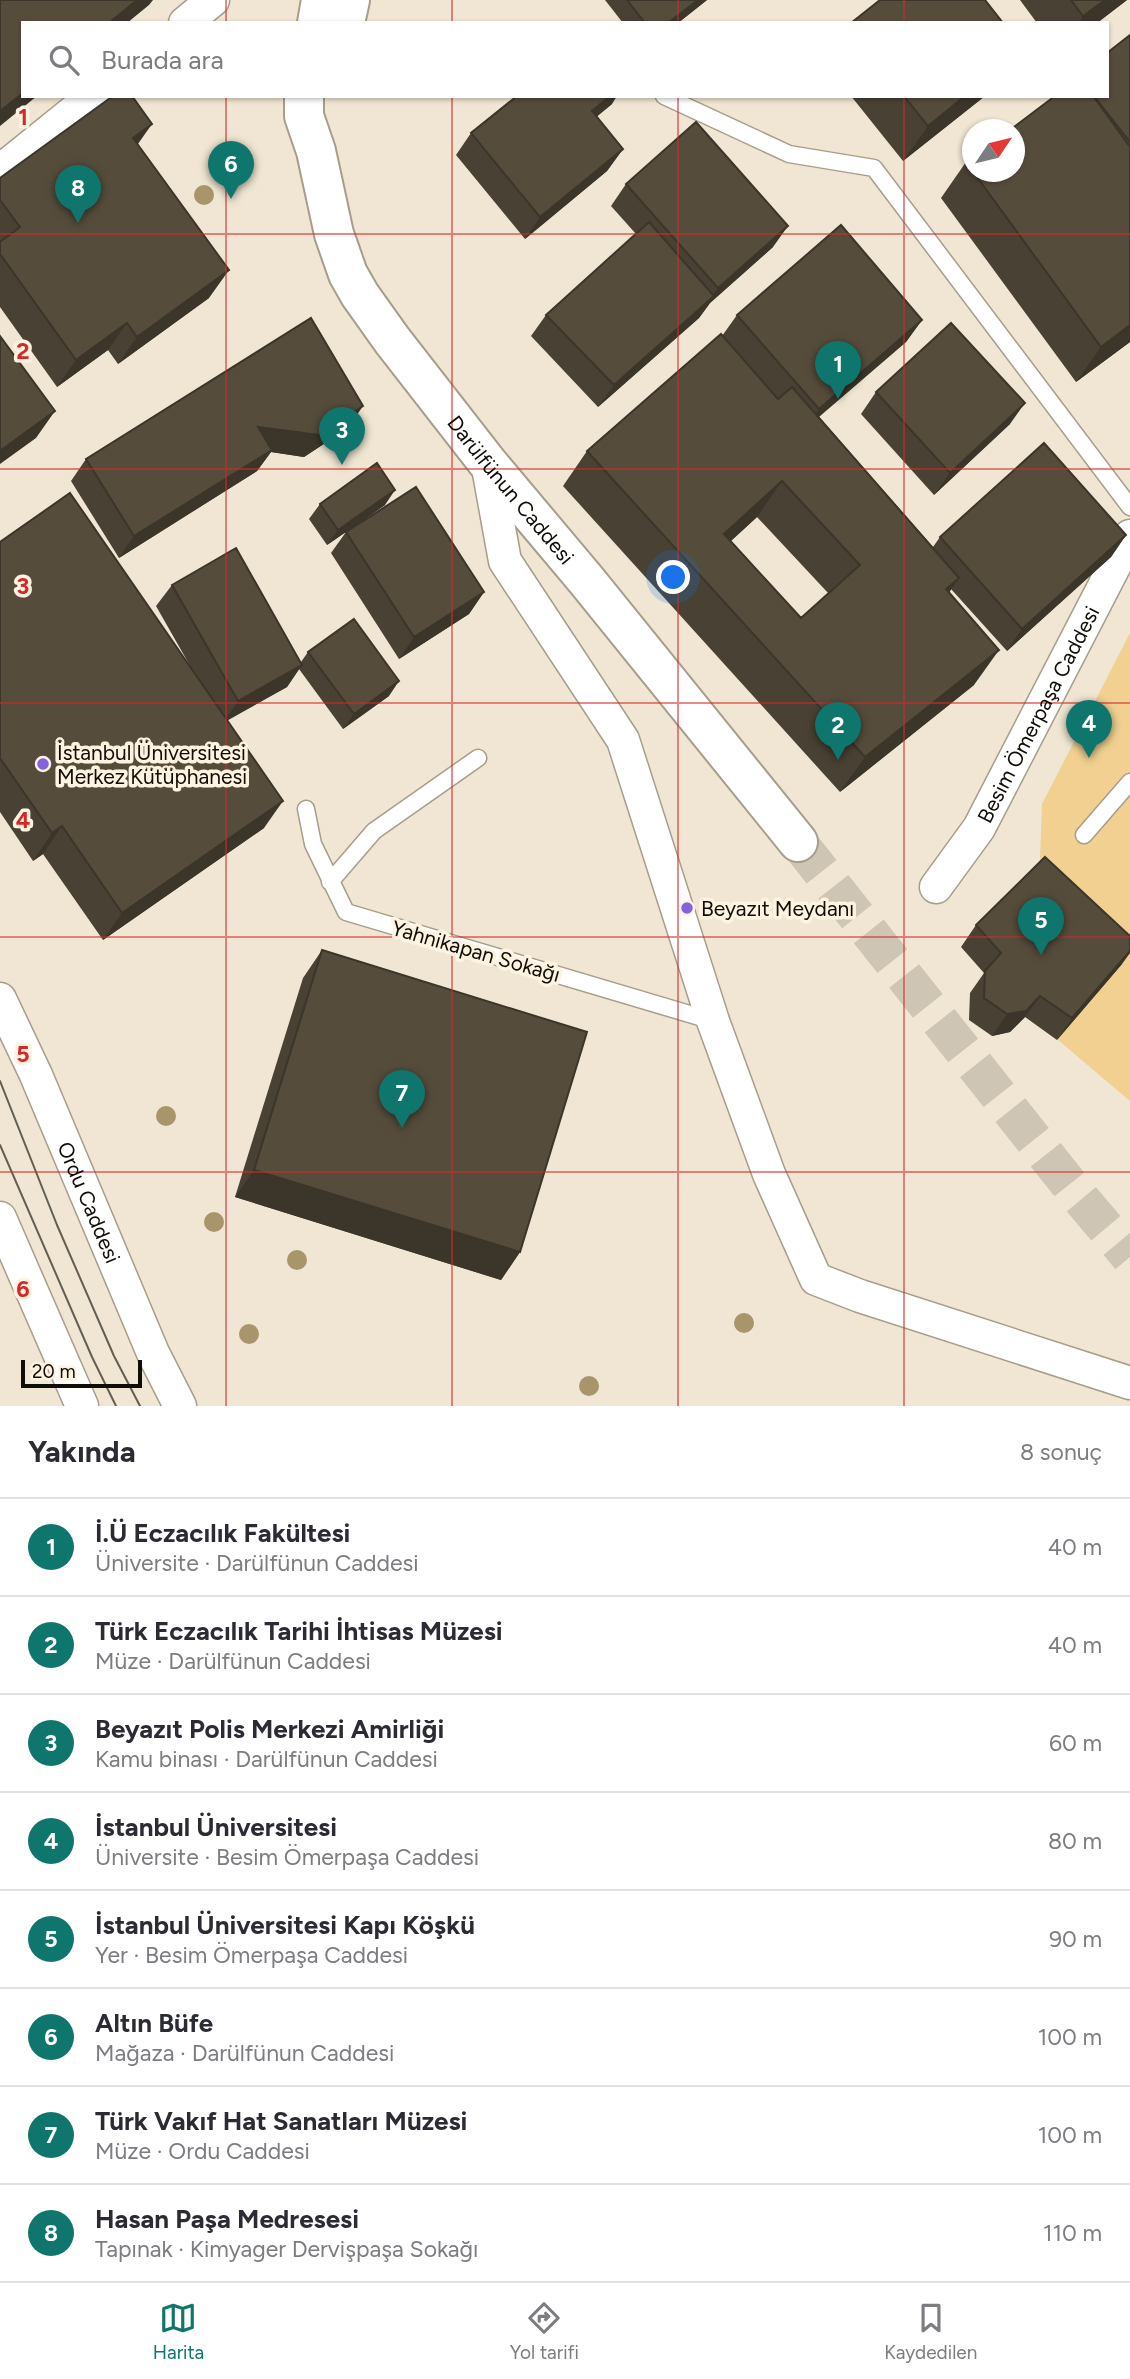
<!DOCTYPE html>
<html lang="tr">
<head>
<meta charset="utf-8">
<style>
	:root { --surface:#fff; --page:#f2f2f3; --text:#2b2b33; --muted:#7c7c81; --line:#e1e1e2; --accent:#0f766e }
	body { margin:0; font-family:Figtree,sans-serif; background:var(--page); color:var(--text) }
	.compass { position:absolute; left:962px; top:119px; width:63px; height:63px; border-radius:50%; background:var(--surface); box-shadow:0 2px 5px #0004; rotate:55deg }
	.scale { position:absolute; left:21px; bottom:18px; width:121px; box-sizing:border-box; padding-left:7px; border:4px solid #100d07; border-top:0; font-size:19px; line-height:24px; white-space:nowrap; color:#100d07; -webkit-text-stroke:5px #fef3e0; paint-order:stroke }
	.you { position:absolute; left:674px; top:578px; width:24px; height:24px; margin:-18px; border:5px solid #fff; border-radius:50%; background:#1a73e8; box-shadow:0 0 0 10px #1a73e833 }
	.badge { display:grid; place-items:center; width:46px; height:46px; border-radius:50%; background:var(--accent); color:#fff; font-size:23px; font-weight:700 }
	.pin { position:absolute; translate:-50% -58px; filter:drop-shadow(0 2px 4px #0008) }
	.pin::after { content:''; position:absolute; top:37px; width:24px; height:21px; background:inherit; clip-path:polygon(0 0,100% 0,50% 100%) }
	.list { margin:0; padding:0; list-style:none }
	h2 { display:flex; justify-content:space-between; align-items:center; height:91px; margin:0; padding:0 28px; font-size:30px }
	h2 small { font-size:23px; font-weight:400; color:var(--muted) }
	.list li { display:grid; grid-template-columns:46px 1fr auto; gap:21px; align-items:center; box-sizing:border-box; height:98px; padding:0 28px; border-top:2px solid var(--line) }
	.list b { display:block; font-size:26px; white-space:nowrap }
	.list p { margin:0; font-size:23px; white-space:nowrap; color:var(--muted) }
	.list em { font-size:23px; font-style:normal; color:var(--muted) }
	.icon { flex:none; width:38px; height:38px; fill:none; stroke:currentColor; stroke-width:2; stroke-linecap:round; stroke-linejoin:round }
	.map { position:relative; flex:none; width:1130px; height:1406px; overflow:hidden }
	.search { position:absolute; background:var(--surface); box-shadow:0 2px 5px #0004; left:21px; right:21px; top:21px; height:77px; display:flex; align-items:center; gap:18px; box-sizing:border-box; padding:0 24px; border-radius:0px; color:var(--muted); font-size:26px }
	.sheet { height:875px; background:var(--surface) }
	nav { display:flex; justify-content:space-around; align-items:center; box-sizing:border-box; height:98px; border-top:2px solid var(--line); background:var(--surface); font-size:19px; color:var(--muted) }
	nav a { display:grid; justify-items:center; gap:4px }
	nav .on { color:var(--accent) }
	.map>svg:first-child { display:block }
</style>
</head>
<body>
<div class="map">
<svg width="1130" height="1406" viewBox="0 0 1130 1406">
	<rect width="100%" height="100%" fill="#f0e6d3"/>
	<!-- green -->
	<path fill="#f1d091" d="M1130,633v468l-73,-62 -18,-152 3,-83z"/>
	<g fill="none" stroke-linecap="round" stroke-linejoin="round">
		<!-- secondary-tunnel -->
		<path stroke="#cec5b4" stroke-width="38" stroke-dasharray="38 19" stroke-linecap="butt" d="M798,842l278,351 54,64"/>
		<defs>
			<path id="lane" d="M664,96l125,58 85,14 256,339
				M306,809l7,35 33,68 367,109
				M1084,835l46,-53
				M330,882l44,-51 104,-73"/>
			<g id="street">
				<path d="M185,23l28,-23"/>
				<path d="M0,171l93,-75"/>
				<path d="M487,462l18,99 118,179 90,281 56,153 47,105 44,17 270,87"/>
				<path id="s1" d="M936,887l43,-59 151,-292"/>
				<path id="s2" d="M0,999l36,76 117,278 27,53"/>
				<path d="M0,1218l82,188"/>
			</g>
			<g id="secondary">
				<path d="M317,23l4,-23"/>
				<path d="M345,23l5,-23"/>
				<path id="s3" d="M304,96v20l12,35 18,83 14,40 12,21 32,45 95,122 100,119 211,261"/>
			</g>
		</defs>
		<!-- lane casing -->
		<use href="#lane" stroke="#a79d8b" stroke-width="19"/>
		<!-- street casing -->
		<use href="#street" stroke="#a79d8b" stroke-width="35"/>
		<!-- secondary casing -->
		<use href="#secondary" stroke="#a79d8b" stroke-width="42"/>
		<!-- lane -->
		<use href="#lane" stroke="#fff" stroke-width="16"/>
		<!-- street -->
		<use href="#street" stroke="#fff" stroke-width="32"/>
		<!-- secondary -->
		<use href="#secondary" stroke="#fff" stroke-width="38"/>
		<!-- tram -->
		<path stroke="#635e53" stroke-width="2" d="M0,1081l57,144 57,131 26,50
			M0,1145l92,212 24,49"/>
	</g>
	<!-- trees -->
	<g fill="#a8956c">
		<circle cx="204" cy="195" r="10"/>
		<circle cx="166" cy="1116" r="10"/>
		<circle cx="214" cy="1222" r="10"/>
		<circle cx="297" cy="1260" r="10"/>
		<circle cx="744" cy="1323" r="10"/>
		<circle cx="249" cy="1334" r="10"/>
		<circle cx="589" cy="1386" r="10"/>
	</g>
	<!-- wall -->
	<path fill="#494134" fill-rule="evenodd" d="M605,0h102l-29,23h-55z
		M1020,0h107l-30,23h-60z
		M1130,35v307l-54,40 -135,-184 25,-36 48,-32 93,-34z
		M851,96h134l-82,65z
		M612,104l-16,13 27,32 -16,22 -82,68 -69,-84 15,-22z
		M137,145l72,153 -91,66 -10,-14 -51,37 -57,-80v-129z
		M626,184l147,63 -63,56 -11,15 -101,89 -67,-71 15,-21 90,-81 -25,-28z
		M737,315l185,5 -16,22 -87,75 114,130 7,-10 186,-2 -15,22 -104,94 -56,-62 -2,4 25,92 -134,107 -277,-306 24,-35 135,-115zM757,517l72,77 -28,24 -70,-77z
		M876,392l134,32 -76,71 -73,-81z
		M348,428l-44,29 -33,-5 -14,19 -138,87 -48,-77 15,-22z
		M320,504l65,1 -34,24 133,63 -15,22 -70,45 -68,-106 15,-21 -19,13 -18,-26z
		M0,542l193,129 -37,-65 16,-21 129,77 7,-10 81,44 -46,33 -44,-60 -12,18 -60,33 37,108 -161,112 -60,-86 -10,7 -33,-49z
		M976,925l146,39 -65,76 -32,-23 -15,15 -18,4 -23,-16 1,-27 14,-20 -23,-26z
		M322,950l198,302 -19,28 -266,-83 68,-219z"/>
	<!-- shaded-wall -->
	<path fill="#3c352a" d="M137,0h16l-4,5 -22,18h-18z
		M698,0h9l-29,23h-10z
		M1105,0h22l-30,23h-18l4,-7z
		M23,93v3h14l-37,30v-15z
		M610,96h7l-5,8 -35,29 15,-22z
		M965,96h20l-82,65 25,-35z
		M152,124l-19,27v-13z
		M623,149l-16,22 -82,68 15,-22z
		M788,226l-15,21 -63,56 -11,15 -101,89 16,-22 93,-82 11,-15z
		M229,270l-20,28 -91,66 19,-27z
		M922,320l-16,22 -103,88 16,-21z
		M127,323l-19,27 -51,37 19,-27z
		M1130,325v17l-54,40 25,-35z
		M1025,403l-15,21 -76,71 16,-22z
		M363,406l-15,22 -44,29 -33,-5 -14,19 -138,87 15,-22 124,-109z
		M55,411l-19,27 -36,26v-13z
		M782,481l-25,36 -58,53 25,-36z
		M395,490l-10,15 -58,40 11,-15z
		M1126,535l-15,22 -104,94 15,-22z
		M959,578l-24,35 11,-24z
		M484,592l-15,22 -70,45 15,-22z
		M999,650l-25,35 -134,107 25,-35z
		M302,665l-15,22 -64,36 15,-22z
		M399,681l-10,15 -46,33 11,-15z
		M283,801l-19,27 -161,112 19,-27z
		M62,826l-19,28 -10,7 19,-28z
		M1130,951v2l-8,11 -65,76 15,-22z
		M1040,996l-15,21 -15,15 -18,4 15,-22z
		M254,1170l266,82 -19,28 -266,-83z"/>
	<!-- building -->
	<path fill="#554c3c" stroke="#3c352a" stroke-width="2" fill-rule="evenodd" d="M0,0h137l-28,23h-86v70l-23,18z
		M627,0h71l-30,23h-23z
		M880,0h105l18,23h-152z
		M1071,0h34l-22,16z
		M1130,35v107l-36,-46h13v-43z
		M113,96h19l20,28 -19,14 96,132 -92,67 -10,-14 -51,37 -76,-106v-12l20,-15 -20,-27v-22z
		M517,96h93l-18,15 31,38 -83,68 -69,-84z
		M904,96h61l-37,30z
		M1055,96h38l37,51v178l-29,22 -135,-185 6,-5v15h42v-42h-4z
		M696,122l92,104 -70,62 -92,-104z
		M649,222l65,74 -100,89 -68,-70z
		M841,225l81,95 -103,89 -82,-94z
		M311,318l52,88 -44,29 -61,-8 14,23 -138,86 -48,-77z
		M951,323l74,80 -75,70 -74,-81z
		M721,334l57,65 14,-12 167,191 -13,11 53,61 -134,107 -278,-306zM782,481l78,84 -59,53 -77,-84z
		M0,336l55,75 -55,40z
		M1044,443l82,92 -104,94 -82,-92z
		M377,463l18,27 -57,40 -18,-26z
		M416,487l68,105 -70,45 -68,-105z
		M70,493l213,308 -161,112 -60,-87 -10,7 -52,-75v-216z
		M236,548l66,117 -64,36 -66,-116z
		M354,619l45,62 -45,33 -46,-62z
		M1045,857l85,79v15l-58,67 -32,-22 -14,15 -19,3 -23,-16 1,-27 16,-18 -25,-28z
		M322,950l265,82 -67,220 -266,-82z"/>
	<!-- grid -->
	<path fill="none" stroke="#d62828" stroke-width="2" stroke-opacity="0.55" d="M226,0v23M452,0v23M678,0v23M904,0v23M226,96v1310M452,96v1310M678,96v1310M904,96v1310M0,234h1130M0,469h1130M0,703h1130M0,937h1130M0,1172h1130"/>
	<!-- markers -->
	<g fill="#8562dd" stroke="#fef3e0" stroke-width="2.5">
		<circle cx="43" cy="764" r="7"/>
		<circle cx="687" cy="908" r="7"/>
	</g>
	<g text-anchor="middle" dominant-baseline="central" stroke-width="7" stroke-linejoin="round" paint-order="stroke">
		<!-- street labels -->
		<g font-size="21" fill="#100d07" stroke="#fef3e0">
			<text stroke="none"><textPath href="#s3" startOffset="455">Darülfünun Caddesi</textPath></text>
			<text stroke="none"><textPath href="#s1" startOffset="201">Besim Ömerpaşa Caddesi</textPath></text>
			<text transform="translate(476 951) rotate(16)">Yahnikapan Sokağı</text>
			<text stroke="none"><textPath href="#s2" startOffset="222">Ordu Caddesi</textPath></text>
		</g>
		<!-- poi labels -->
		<g font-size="21" fill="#100d07" stroke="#fef3e0" text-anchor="start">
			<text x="57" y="752">İstanbul Üniversitesi<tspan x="57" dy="24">Merkez Kütüphanesi</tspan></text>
			<text x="701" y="908">Beyazıt Meydanı</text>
		</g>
	</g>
	<g font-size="23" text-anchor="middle" font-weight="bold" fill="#d62828" stroke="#fef3e0" stroke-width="7" stroke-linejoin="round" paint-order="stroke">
		<text x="23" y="125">1</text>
		<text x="23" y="359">2</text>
		<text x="23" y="594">3</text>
		<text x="23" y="828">4</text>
		<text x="23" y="1062">5</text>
		<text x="23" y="1297">6</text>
	</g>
</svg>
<svg class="compass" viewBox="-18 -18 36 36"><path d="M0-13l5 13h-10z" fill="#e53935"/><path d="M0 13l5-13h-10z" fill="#7c7c81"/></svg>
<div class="scale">20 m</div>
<div class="you"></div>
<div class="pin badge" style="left:838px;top:399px">1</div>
<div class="pin badge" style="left:838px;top:760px">2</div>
<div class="pin badge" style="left:342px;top:465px">3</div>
<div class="pin badge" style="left:1089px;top:758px">4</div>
<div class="pin badge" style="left:1041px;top:955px">5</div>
<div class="pin badge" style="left:231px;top:199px">6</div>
<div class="pin badge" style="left:402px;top:1128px">7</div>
<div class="pin badge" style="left:78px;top:223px">8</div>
<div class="search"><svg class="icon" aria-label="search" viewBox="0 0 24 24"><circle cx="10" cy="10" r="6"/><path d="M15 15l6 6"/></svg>Burada ara</div>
</div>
<section class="sheet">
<h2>Yakında<small>8 sonuç</small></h2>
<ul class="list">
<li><span class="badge">1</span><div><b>İ.Ü Eczacılık Fakültesi</b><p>Üniversite · Darülfünun Caddesi</p></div><em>40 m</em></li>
<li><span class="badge">2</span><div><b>Türk Eczacılık Tarihi İhtisas Müzesi</b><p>Müze · Darülfünun Caddesi</p></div><em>40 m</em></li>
<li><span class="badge">3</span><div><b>Beyazıt Polis Merkezi Amirliği</b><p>Kamu binası · Darülfünun Caddesi</p></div><em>60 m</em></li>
<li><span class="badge">4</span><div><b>İstanbul Üniversitesi</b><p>Üniversite · Besim Ömerpaşa Caddesi</p></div><em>80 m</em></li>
<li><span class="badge">5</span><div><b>İstanbul Üniversitesi Kapı Köşkü</b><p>Yer · Besim Ömerpaşa Caddesi</p></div><em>90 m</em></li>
<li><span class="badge">6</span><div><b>Altın Büfe</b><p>Mağaza · Darülfünun Caddesi</p></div><em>100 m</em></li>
<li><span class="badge">7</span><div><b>Türk Vakıf Hat Sanatları Müzesi</b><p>Müze · Ordu Caddesi</p></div><em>100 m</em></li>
<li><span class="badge">8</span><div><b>Hasan Paşa Medresesi</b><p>Tapınak · Kimyager Dervişpaşa Sokağı</p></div><em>110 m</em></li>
</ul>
</section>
<nav>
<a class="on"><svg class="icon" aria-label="map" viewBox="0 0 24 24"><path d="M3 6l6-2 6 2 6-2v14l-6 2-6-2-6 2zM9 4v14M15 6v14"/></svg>Harita</a>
<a><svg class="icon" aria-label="directions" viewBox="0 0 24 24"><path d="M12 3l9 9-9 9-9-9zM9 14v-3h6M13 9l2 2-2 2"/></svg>Yol tarifi</a>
<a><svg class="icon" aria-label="saved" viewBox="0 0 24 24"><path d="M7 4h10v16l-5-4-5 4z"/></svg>Kaydedilen</a>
</nav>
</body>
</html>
